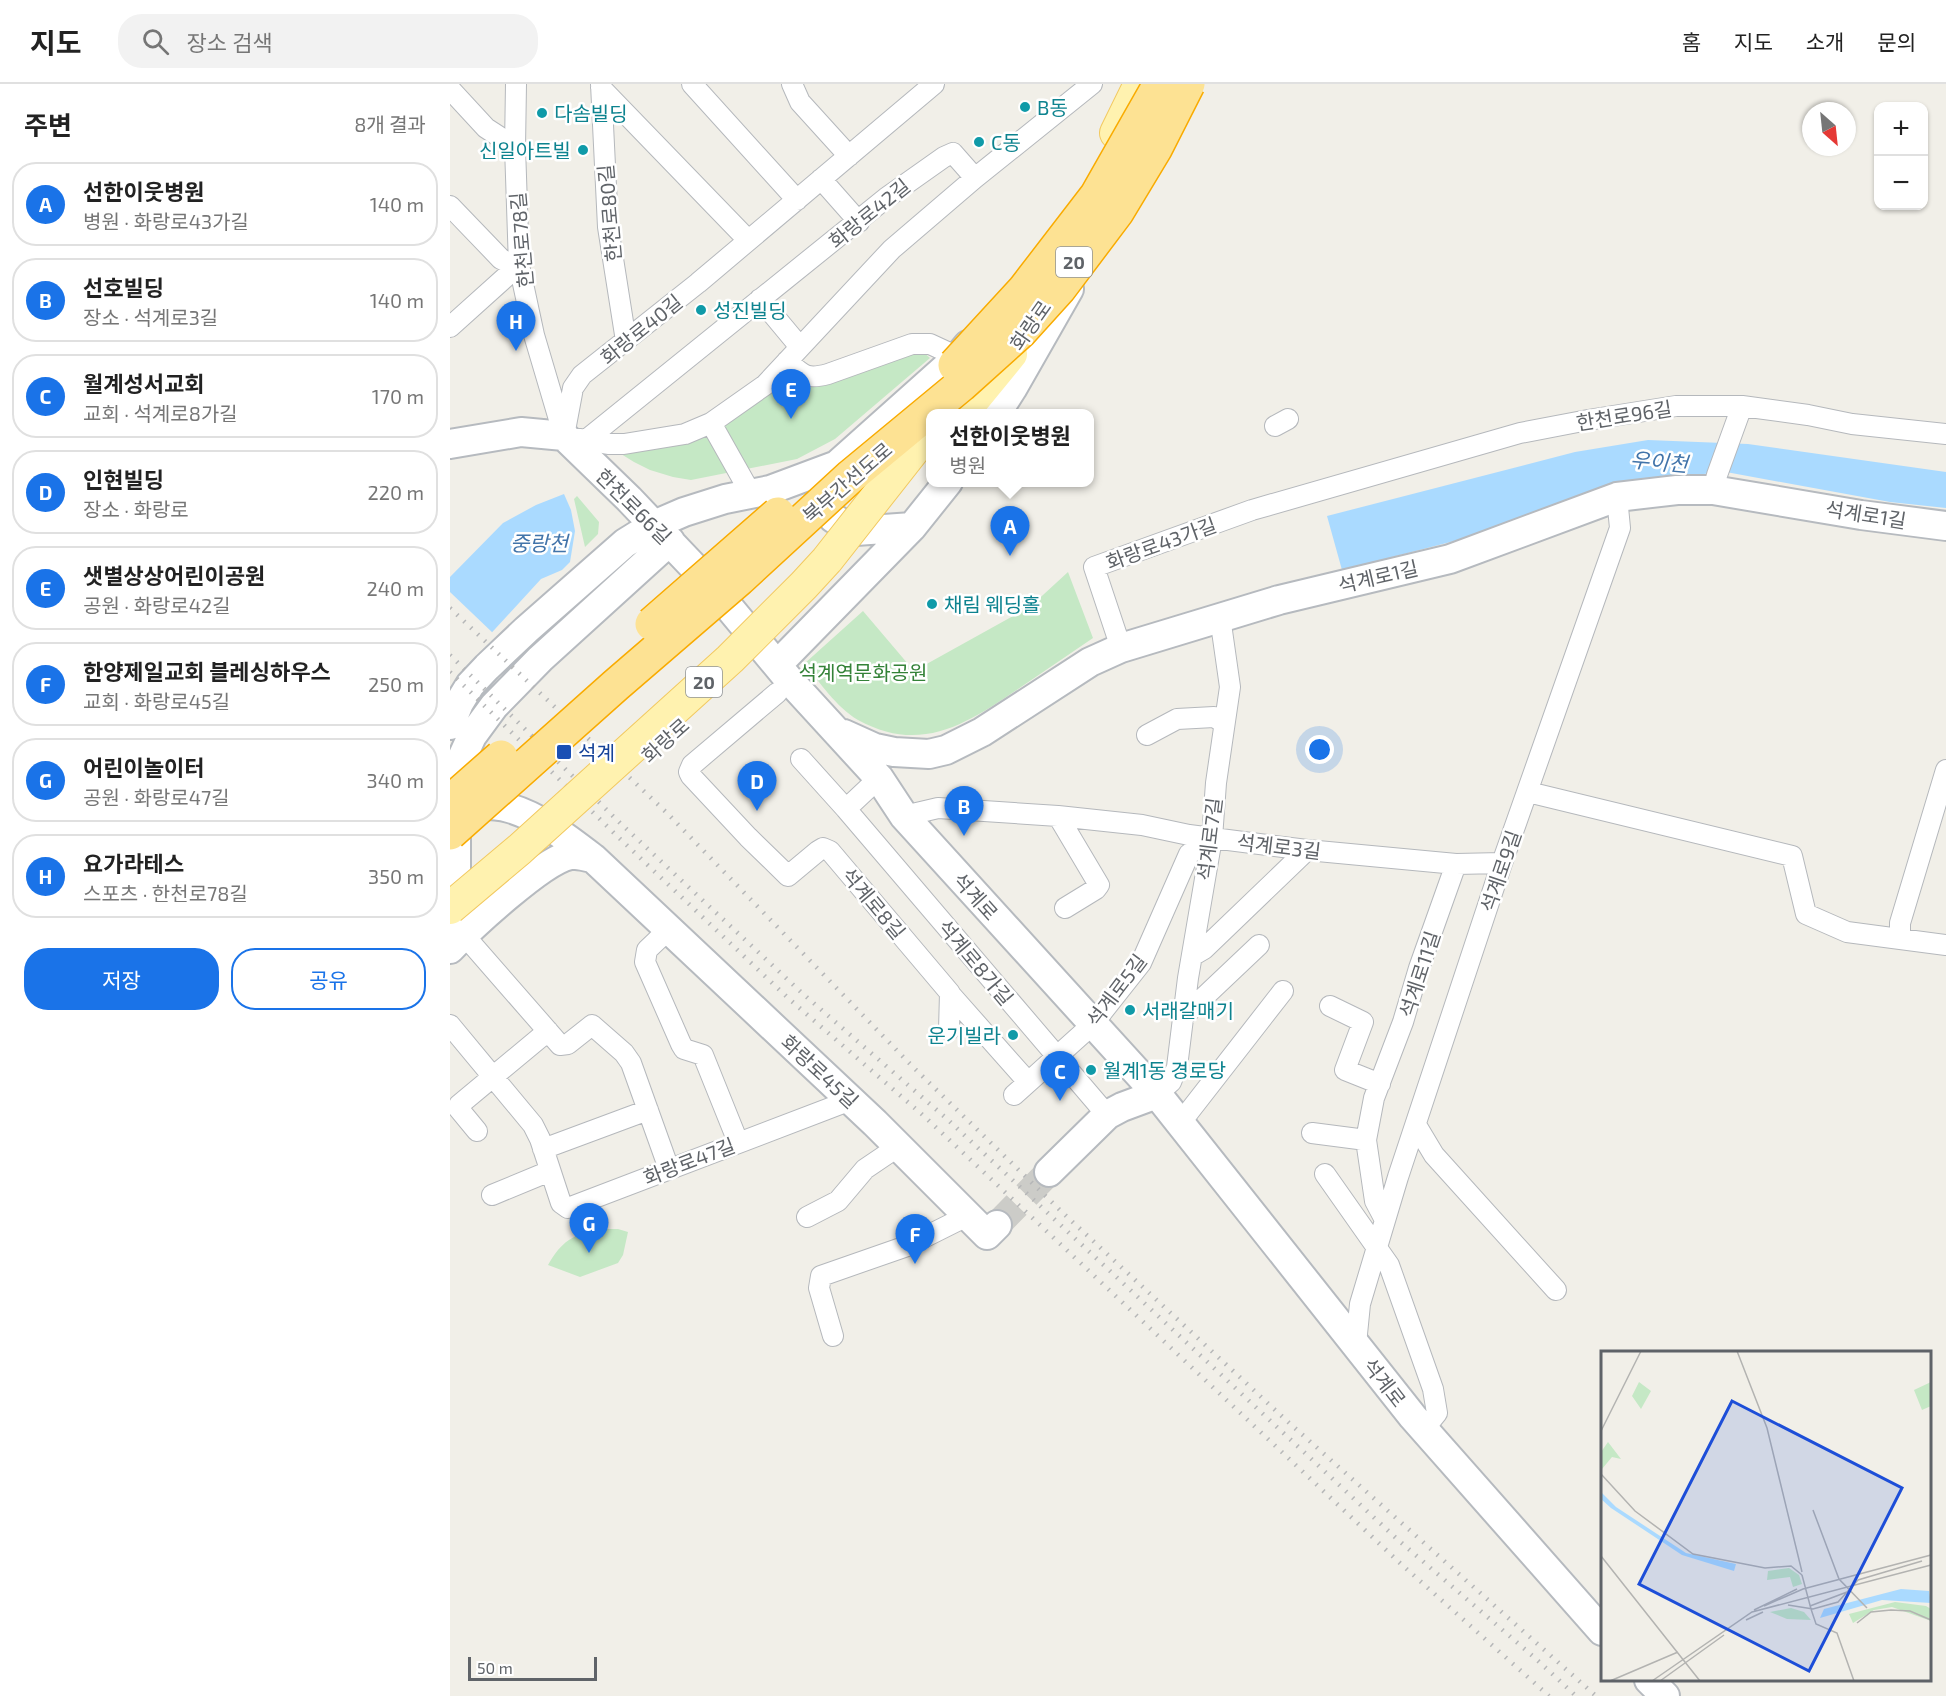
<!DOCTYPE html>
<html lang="ko">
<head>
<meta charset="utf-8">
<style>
	:root { --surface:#fff; --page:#f2f2f2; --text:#222; --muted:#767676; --line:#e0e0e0; --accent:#1a73e8 }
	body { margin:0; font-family:"Exo 2","Noto Sans KR",sans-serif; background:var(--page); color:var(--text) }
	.controls { position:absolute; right:18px; top:18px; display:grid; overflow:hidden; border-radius:12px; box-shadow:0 2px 4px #0004 }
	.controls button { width:54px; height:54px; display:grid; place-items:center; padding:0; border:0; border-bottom:2px solid var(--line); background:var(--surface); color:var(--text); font:30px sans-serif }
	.compass { position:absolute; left:1352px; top:18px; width:54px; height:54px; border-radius:50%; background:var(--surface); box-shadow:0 2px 4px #0004; rotate:153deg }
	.scale { position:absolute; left:18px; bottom:15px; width:129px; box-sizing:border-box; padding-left:6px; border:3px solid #5f6368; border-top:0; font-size:16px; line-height:21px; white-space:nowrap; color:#5f6368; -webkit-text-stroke:4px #fff; paint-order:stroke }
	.you { position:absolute; left:870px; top:666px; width:21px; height:21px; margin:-15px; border:4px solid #fff; border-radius:50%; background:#1a73e8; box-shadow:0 0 0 9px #1a73e833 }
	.badge { display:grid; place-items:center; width:39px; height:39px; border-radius:50%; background:var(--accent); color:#fff; font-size:20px; font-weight:700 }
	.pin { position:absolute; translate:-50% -50px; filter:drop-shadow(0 2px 3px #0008) }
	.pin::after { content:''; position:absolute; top:32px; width:21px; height:18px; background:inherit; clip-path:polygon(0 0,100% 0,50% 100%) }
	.popup { position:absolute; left:476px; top:325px; width:168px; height:78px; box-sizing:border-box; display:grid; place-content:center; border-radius:12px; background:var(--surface); filter:drop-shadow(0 2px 4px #0005); font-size:20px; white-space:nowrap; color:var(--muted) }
	.popup b { font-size:22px; color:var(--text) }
	.popup::after { content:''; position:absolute; left:50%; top:100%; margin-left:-12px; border:12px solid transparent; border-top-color:var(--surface) }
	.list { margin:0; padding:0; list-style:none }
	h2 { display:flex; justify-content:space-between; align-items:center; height:78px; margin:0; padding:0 24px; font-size:26px }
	h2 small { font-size:20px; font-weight:400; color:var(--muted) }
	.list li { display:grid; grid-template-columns:39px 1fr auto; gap:18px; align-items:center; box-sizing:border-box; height:84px; margin:0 12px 12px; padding:0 12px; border:2px solid var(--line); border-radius:24px }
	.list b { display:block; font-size:22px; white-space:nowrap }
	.list p { margin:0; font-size:20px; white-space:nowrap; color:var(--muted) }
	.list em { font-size:20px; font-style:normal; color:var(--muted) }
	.actions { display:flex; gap:12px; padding:18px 24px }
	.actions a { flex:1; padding:14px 0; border:2px solid var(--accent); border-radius:24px; text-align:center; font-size:21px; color:var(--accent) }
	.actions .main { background:var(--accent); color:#fff }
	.icon { flex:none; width:33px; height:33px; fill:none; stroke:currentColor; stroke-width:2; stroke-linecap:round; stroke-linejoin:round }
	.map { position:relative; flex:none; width:1496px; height:1612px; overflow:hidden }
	header { display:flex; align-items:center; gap:36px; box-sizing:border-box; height:84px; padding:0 30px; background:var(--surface); border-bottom:2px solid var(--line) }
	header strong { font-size:28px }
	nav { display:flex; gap:33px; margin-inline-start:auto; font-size:21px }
	.search { width:420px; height:54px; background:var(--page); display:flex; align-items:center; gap:15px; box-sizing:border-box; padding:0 21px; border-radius:24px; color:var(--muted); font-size:22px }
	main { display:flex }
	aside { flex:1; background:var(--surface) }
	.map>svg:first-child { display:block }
</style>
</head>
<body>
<header>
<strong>지도</strong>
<div class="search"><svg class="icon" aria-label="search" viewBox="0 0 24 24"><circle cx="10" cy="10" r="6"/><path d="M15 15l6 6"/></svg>장소 검색</div>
<nav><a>홈</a><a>지도</a><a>소개</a><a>문의</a></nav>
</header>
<main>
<aside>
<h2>주변<small>8개 결과</small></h2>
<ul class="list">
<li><span class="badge">A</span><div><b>선한이웃병원</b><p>병원 · 화랑로43가길</p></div><em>140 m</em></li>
<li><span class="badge">B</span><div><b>선호빌딩</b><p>장소 · 석계로3길</p></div><em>140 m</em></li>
<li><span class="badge">C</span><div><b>월계성서교회</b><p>교회 · 석계로8가길</p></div><em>170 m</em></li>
<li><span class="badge">D</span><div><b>인현빌딩</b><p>장소 · 화랑로</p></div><em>220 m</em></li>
<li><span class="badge">E</span><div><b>샛별상상어린이공원</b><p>공원 · 화랑로42길</p></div><em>240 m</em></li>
<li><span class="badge">F</span><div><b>한양제일교회 블레싱하우스</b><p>교회 · 화랑로45길</p></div><em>250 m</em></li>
<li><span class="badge">G</span><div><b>어린이놀이터</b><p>공원 · 화랑로47길</p></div><em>340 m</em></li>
<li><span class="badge">H</span><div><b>요가라테스</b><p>스포츠 · 한천로78길</p></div><em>350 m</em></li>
</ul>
<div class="actions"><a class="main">저장</a><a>공유</a></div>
</aside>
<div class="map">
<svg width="1496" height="1612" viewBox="0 0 1496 1612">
	<rect width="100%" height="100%" fill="#f1efe8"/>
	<!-- green -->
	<path fill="#c5e8c5" d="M471,266l9,8 -95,81 -38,20 -106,21 -18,-3 -23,-7 -16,-8 -21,-13 72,-11 101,-70 17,15z
		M127,412l22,26 -1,12 -13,13 -11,-48z
		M618,488l25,66c-24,16 -48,33 -72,49 -53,36 -99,68 -163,33 -22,-13 -38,-38 -54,-56l59,-53 51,60 117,-65z
		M149,1145h19l10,3 -5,23 -5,8 -38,14 -32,-12c14,-24 24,-30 51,-36z"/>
	<!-- water -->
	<path fill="#aadaff" d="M1198,356l100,4 198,28v36l-56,-6 -164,-30 -90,8 -147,52 -147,38 -15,-54 248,-64z
		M114,410l7,16 4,21 -5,31 -8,8 -21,9 -91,99v-101l53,-54 33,-18z"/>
	<!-- pier -->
	<path fill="#f1efe8" d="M0,508l44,42 -44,47z"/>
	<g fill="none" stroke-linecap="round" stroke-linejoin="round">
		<!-- secondary-tunnel -->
		<path stroke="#ccccc8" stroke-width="28" stroke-dasharray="28 14" stroke-linecap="butt" d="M547,1141l52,-53"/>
		<defs>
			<path id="street" d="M66,0l-1,63 4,118 15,70 29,98
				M151,0l7,143 18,114
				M242,0l105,116
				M342,0l8,18 49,54
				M151,4l147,152
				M0,5l36,39 29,19
				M371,95l38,43
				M0,122l51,53 8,4 10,2
				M310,215l40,48
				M0,243l69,-62
				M337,277c16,14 19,19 41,13l84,-30h18l28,13
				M261,339l40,71
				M825,342l13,-7
				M114,352l44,8h16l61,-10 26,-11 54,-38 127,-136 83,-71 117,-94
				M114,352l9,-48 9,-13 116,-92 236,-199
				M136,356l300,-242 58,-41 9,-4 22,25
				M1263,406l4,-15 25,-69
				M671,564l-27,-81 158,-57 268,-77 68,-13 88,-14h66l66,9 44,9 94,10
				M327,609l-85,72 -3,7 2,4 57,61 40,39 30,-25 5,-3 7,3 120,142 -1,37
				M697,651l30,-16 37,-2 10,6
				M351,675l45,50
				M429,694l-33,31 261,306
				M1078,708l264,64 14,58 41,18 99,13
				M454,732l34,-8 120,8 84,9 47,10 118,15 149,14 46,-1
				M608,732l41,69 -3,4 -31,19
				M219,845l-22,21 -2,12 36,82 3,5 19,6 35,87
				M14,851l96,110 8,-1 24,-19 32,28 7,10 38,106
				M1450,855v-16l46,-153
				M742,872l12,-7 103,-99
				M500,910l78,88
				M880,922l33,16 -18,48 35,14
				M734,932l75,-71
				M0,941l83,100 7,14 21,64 7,5 283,-108
				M707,1010l14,-12 6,-15 11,-89 24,-140 4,-55 14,-96 -10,-70
				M564,1011l78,-70 49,-62 48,-109 23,-16
				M731,1038l102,-131
				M966,1041l18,30 122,135
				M27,1047l-19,-23 1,-3 89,-74
				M862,1049l54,7
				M93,1065l105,-39
				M875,1090l64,91 44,124 4,24 -13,16
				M42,1111l58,-24
				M357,1133l31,-16 27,-32 34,-23
				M935,1136l-10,-19 -9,-61 8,-42 29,-76 16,-54 37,-104
				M383,1252l-14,-48 2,-12 86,-30 62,-31
				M906,1260l4,-40 38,-127 104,-314 118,-335 -3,-31"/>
			<path id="secondary" d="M546,330l16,-25 57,-100
				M0,360l71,-12 43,4 65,63 79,83 83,100 88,96 25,38 253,278 256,323 189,214
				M374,396l-1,22 10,16 23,13 56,-4
				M327,581l135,-138 36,-45
				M0,641l9,-22 11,-18 17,-18 39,-37 99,-87 29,-18 30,-13 41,-13 45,-9 67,-25 121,-108 10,-12
				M394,650l31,14 19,4 35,2 17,-4 36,-18 108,-70 31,-14 158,-48 171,-41 167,-62 60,-7h36l148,25 85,11
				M17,720c13,1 29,0 42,4 31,9 58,30 84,50l282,265 112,112 10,-10
				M0,856l6,-38v-69l5,-73 11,-24 22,-30 46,-47 130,-118
				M0,865c22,-23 92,-88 120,-94 7,-1 16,2 23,3
				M599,1088l58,-57 15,-8 35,-13
				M1199,1596l16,16"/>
			<path id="primary" d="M666,49l24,-49
				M512,330l49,-60"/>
		</defs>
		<!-- street casing -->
		<use href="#street" stroke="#b5b8bc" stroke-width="22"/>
		<!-- secondary casing -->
		<use href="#secondary" stroke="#b6babf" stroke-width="32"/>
		<!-- primary casing -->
		<use href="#primary" stroke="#f2c960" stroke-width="34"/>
		<!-- street -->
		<use href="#street" stroke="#fff" stroke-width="20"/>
		<!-- secondary -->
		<use href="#secondary" stroke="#fff" stroke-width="28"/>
		<!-- primary -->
		<use href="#primary" stroke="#fff2af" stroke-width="32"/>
		<!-- rail -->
		<path stroke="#b6b7b8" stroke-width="4.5" stroke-dasharray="1.5 8" stroke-linecap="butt" d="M0,524l217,205 246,254 150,146 224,208 309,275
			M0,571l170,168 182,170 144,125 451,421 138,119 41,38
			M0,588l166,163 172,163 137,119 476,447 148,132"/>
		<defs>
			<path id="primary-bridge" d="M0,824l70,-59 210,-190 74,-74 23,-25 103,-131"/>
			<path id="highway-bridge" d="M505,281l69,-75 73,-95 63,-111
				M202,540l126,-110
				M0,718l51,-45
				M0,749l166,-148 123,-106 112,-103 110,-91 60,-54 38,-42 58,-77 38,-63 33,-65"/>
		</defs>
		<!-- primary-bridge casing -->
		<use href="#primary-bridge" stroke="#f2c960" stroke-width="34" stroke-linecap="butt"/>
		<!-- highway-bridge casing -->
		<use href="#highway-bridge" stroke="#f9ab00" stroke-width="36" stroke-linecap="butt"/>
		<!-- primary-bridge -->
		<use href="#primary-bridge" stroke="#fff2af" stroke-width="32"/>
		<!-- highway-bridge -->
		<use href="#highway-bridge" stroke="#fde293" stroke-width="33"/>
	</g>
	<!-- markers -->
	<g fill="#0f9aa8" stroke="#fff" stroke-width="2">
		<circle cx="575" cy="23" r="6"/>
		<circle cx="92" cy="29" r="6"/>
		<circle cx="529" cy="58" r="6"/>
		<circle cx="133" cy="66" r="6"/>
		<circle cx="251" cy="226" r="6"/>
		<circle cx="482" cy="520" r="6"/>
		<circle cx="680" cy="926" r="6"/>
		<circle cx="563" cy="951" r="6"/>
		<circle cx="641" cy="986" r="6"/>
	</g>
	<rect fill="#1a4fb4" stroke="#fff" stroke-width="2" x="106" y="660" width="16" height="16" rx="3"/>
	<g text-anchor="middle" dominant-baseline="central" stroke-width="5" stroke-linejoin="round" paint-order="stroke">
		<!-- shield labels -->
		<g fill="#fff" stroke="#8f9295" stroke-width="1.5">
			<rect x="606" y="163" width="36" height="30" rx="4.5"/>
			<rect x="236" y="583" width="36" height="30" rx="4.5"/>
		</g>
		<g font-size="18" font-weight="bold" fill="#5f6368">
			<text x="624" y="178">20</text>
			<text x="254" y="598">20</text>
		</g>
		<!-- culture labels -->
		<g font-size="20" fill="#0d838f" stroke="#fff" text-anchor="start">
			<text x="587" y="23">B동</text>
			<text x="104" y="29">다솜빌딩</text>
			<text x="541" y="58">C동</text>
			<text x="121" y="66" text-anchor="end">신일아트빌</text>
			<text x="263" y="226">성진빌딩</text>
			<text x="494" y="520">채림 웨딩홀</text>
			<text x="692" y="926">서래갈매기</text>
			<text x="551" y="951" text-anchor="end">운기빌라</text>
			<text x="653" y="986">월계1동 경로당</text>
		</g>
		<!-- street labels -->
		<g font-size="20" fill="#5f6368" stroke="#fff">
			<text transform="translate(159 129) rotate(-95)">한천로80길</text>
			<text transform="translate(419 129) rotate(-39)">화랑로42길</text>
			<text transform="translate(71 156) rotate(-95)">한천로78길</text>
			<text transform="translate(580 241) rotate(-55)">화랑로</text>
			<text transform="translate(191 245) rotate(-39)">화랑로40길</text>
			<text transform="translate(1174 331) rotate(-9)">한천로96길</text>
			<text transform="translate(397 398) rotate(-41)">북부간선도로</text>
			<text transform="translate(184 422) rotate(45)">한천로66길</text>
			<text transform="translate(1416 430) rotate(9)">석계로1길</text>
			<text transform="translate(711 459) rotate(-20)">화랑로43가길</text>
			<text transform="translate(928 492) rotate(-13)">석계로1길</text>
			<text transform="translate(215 656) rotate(-42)">화랑로</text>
			<text transform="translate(759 755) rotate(-83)">석계로7길</text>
			<text transform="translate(829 762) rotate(7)">석계로3길</text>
			<text transform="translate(1050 787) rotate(-71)">석계로9길</text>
			<text transform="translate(526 812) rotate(48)">석계로</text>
			<text transform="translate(424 819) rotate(50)">석계로8길</text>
			<text transform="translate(526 878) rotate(50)">석계로8가길</text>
			<text transform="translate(969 890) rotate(-72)">석계로11길</text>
			<text transform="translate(666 906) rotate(-53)">석계로5길</text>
			<text transform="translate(370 987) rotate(43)">화랑로45길</text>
			<text transform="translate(239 1077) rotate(-21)">화랑로47길</text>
			<text transform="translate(935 1298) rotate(52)">석계로</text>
		</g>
		<!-- park labels -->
		<g font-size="20" fill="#348238" stroke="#fff">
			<text x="413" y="588">석계역문화공원</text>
		</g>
		<!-- transit labels -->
		<g font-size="20" fill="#164399" stroke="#fff" text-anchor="start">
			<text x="128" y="668">석계</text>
		</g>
		<!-- water labels -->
		<g font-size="21" font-style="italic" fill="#4174aa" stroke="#fff">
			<text transform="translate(1209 377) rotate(5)">우이천</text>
			<text x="89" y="458">중랑천</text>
		</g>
	</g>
	<!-- overview -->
	<g transform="translate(1151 1267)">
		<rect width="330" height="330" fill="#f1efe8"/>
		<path d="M38,31l12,9 -10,18 -9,-13zM330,31v24l-9,4 -8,-20zM7,91l13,17 -9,-2 -10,12 -1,-17zM188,217l10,7 3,9 -9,3 -3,-10 -23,3 1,-9zM294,251l31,4 5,3v12l-39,-14 -18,3 -21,13 -4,-9zM190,257l13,4 7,8 -24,-1 -17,-7z" fill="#c5e8c5"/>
		<path d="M0,141l15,15 70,46 50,11 -2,7 -52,-16 -71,-47 -10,-9zM300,238l28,2 2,12 -49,-3 -62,18 4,-9z" fill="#aadaff"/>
		<path fill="none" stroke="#b3b3b1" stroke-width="1.5" d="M136,0l30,77 35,144M0,80l40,-80M0,123l34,37 58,43 72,14 26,-2 11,9M212,159l26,69 28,29M0,205l99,125M201,224l9,34M187,254l25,4 25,-7 20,-22 64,-19M163,255l39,-17 128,-34M209,255l37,-14M210,258l5,15 21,9 17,48M153,259l43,-21M145,269l17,-8M256,272l14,-11 20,-2 19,1 21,9M9,330l68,-29M51,330l100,-69 179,-47M59,330l64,-46"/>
		<path fill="#1d4ed8" fill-opacity="0.15" stroke="#1d4ed8" stroke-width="3" d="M131,50l170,87 -93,183 -170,-87z"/>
		<rect width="330" height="330" fill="none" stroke="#5f6368" stroke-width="3"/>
	</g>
</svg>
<div class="controls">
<button>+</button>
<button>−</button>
</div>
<svg class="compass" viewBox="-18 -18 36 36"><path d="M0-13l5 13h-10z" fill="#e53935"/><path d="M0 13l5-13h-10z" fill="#767676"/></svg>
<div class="scale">50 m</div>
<div class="you"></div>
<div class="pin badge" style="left:560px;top:472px">A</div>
<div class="popup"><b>선한이웃병원</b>병원</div>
<div class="pin badge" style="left:514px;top:752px">B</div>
<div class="pin badge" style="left:610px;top:1017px">C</div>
<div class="pin badge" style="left:307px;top:727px">D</div>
<div class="pin badge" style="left:341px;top:335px">E</div>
<div class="pin badge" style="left:465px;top:1180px">F</div>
<div class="pin badge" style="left:139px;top:1169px">G</div>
<div class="pin badge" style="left:66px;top:267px">H</div>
</div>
</main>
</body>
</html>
